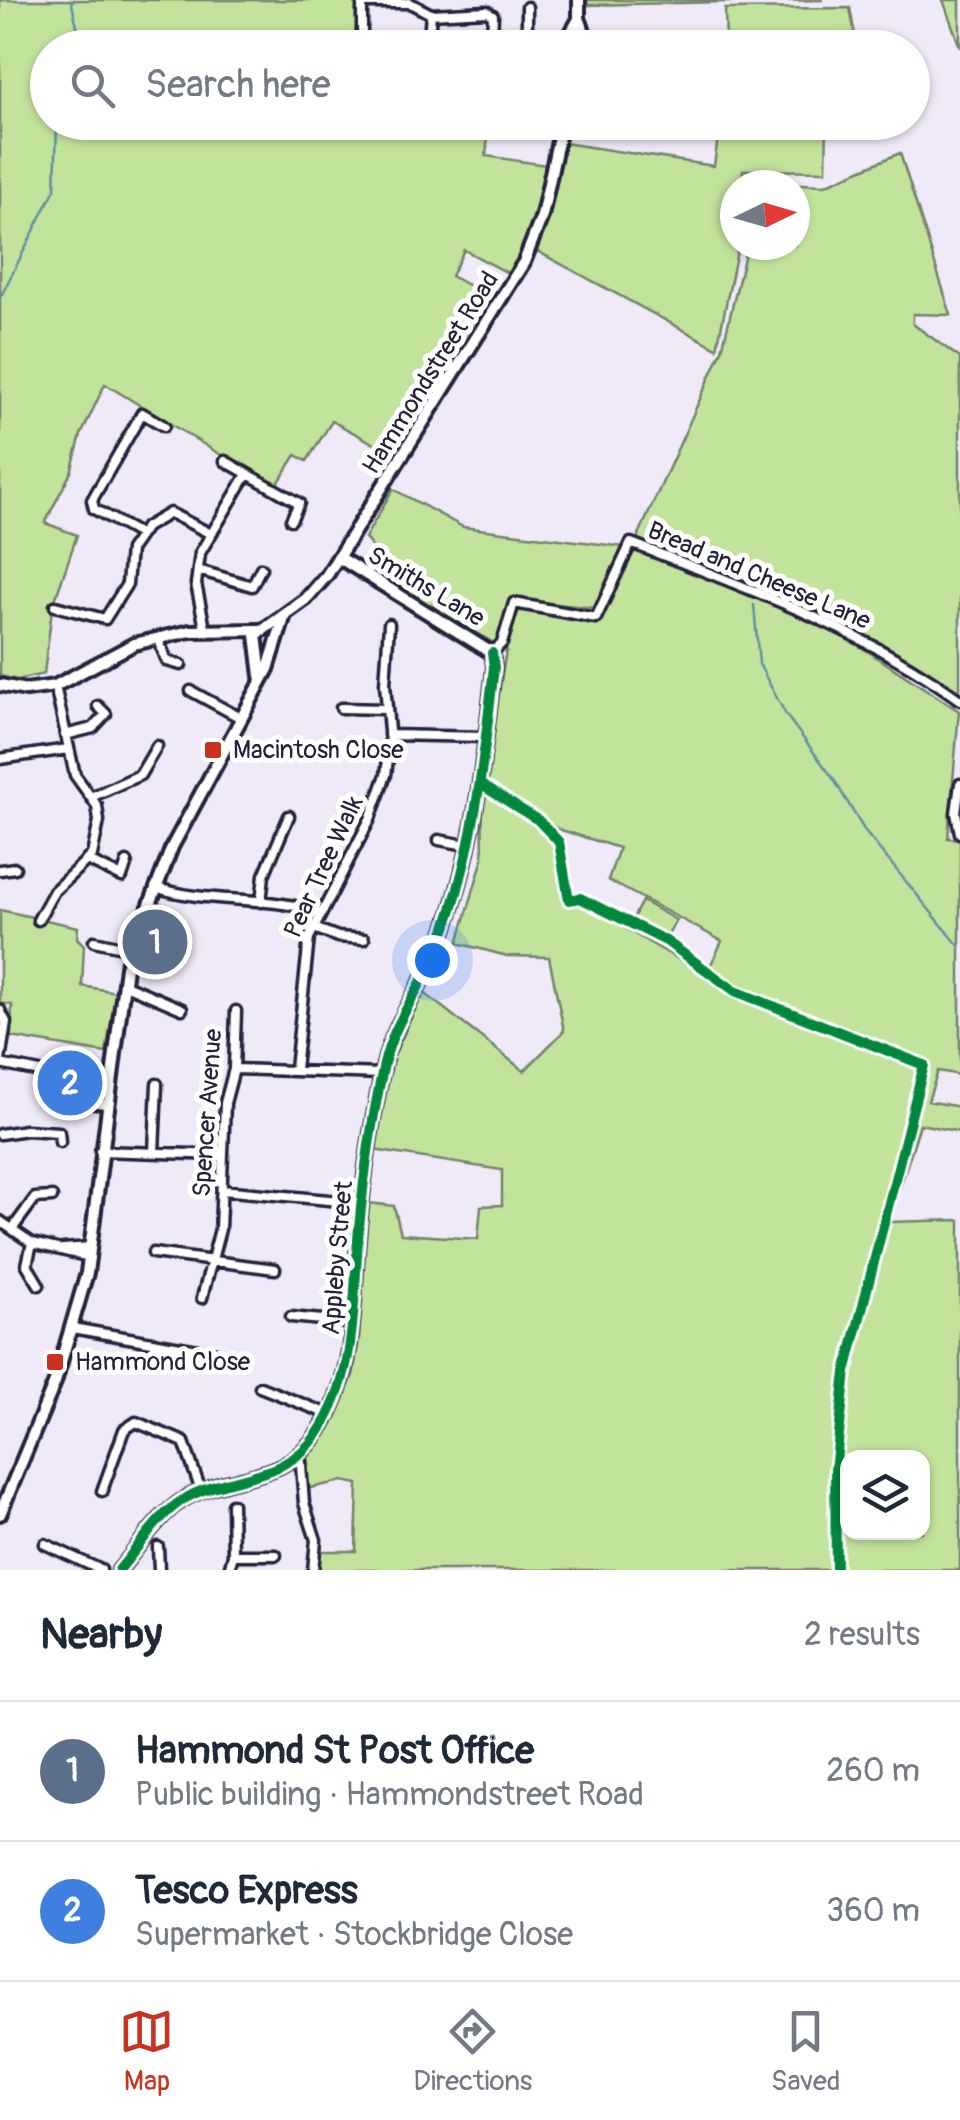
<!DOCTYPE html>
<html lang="en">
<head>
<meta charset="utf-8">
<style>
	:root { --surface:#fff; --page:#f2f2f3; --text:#1f2937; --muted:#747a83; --line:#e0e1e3; --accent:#c8321e }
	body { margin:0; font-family:Pangolin,sans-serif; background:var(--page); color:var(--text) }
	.controls { position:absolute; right:30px; bottom:30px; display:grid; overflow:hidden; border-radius:20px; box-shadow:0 2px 8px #0004 }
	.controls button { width:90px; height:90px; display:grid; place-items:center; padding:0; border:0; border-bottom:2px solid var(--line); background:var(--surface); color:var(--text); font:50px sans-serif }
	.compass { position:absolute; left:720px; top:170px; width:90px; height:90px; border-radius:50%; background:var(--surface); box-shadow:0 2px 8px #0004; rotate:85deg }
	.you { position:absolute; left:432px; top:960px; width:35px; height:35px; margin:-25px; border:8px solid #fff; border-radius:50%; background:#1a73e8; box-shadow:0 0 0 15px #1a73e833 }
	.badge { display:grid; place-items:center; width:65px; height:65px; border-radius:50%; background:var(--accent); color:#fff; font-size:32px; font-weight:700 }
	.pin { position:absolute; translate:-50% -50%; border:5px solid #fff; box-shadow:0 2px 10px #0006 }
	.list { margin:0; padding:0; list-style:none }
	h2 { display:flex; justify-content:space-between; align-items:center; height:130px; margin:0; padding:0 40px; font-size:42px }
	h2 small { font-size:32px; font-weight:400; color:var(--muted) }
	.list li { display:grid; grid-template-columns:65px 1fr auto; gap:30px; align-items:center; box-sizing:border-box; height:140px; padding:0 40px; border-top:2px solid var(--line) }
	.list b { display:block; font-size:38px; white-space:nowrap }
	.list p { margin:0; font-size:32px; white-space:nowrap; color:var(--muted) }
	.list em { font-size:32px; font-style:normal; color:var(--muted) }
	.icon { flex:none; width:55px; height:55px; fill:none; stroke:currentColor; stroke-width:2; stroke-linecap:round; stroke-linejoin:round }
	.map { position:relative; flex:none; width:960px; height:1570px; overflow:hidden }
	.search { position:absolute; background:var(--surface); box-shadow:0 2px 8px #0004; left:30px; right:30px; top:30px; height:110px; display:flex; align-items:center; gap:25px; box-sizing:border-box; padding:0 35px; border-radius:55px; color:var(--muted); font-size:38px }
	.sheet { height:410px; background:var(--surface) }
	nav { display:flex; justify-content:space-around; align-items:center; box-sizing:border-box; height:140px; border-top:2px solid var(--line); background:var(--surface); font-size:28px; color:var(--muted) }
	nav a { display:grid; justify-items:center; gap:5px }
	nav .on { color:var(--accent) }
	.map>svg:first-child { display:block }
</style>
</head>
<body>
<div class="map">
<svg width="960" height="1570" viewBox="0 0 960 1570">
	<rect width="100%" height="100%" fill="#f0eaf8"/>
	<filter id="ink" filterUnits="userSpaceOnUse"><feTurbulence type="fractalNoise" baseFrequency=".01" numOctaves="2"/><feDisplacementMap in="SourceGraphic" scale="20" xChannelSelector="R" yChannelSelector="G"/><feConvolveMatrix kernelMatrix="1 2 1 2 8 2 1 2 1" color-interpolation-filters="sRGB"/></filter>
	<g filter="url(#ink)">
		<!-- green -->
		<path fill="#c2e39c" stroke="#72826c" stroke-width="2.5" fill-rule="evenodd" d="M0,0h359l-1,47 -310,1v74l470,1 -1,5 -28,-2 -3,30 60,9 -18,74 -18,35 -46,-24 -13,26 43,23 -99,156 -63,-34 -25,40 -11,-6 -21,33 -170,-104 -24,51 -10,37 -26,51 32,12 -25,74 -8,65 -27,6 -17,-4z
			M587,0h236l-236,5z
			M943,0h17v47z
			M850,8l7,39h-131l-1,-38z
			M720,123h107l-1,48 -83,-1 -2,15h-6l3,61 -21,102 -180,-97 27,-108 150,23z
			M900,153l51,162 -38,-1v10l47,34v336l-146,-85 -177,-70 85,-189 25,-105h48v-60l-44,-3 74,3z
			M393,489l70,38 162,20 -30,61 -86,-9 -13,45 -126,-70 3,-25 -8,-11z
			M631,552h15l186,76 127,83 -11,127 12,1v236l-22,-4 -10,30 32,6v25l-40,-8 -31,98 71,-2v350h-642l3,-19h35l2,-67 -15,-3 -37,8 3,-37 27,-39 17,-37 6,-38 8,-135 27,3 7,28 77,5 3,-33 21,-1v-35l-129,-20 13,-77 37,-81 101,79 40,-40 -15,-74 -42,-1 -49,-13 25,-85 -1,-65 6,-2 68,51 7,51 143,82 16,-34 -114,-61 11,-32 -61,-19 -73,-50 28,-171 87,13zM848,1458h74v74h-74z
			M642,901l34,19 -10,19 -34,-19z
			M0,910l78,17 -1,11 7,7 -2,41 34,6 -10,61 -95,-16 1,-32 -12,-2z"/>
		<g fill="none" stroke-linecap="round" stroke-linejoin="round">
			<!-- stream -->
			<path stroke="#6090a3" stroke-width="2.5" d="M71,0l11,48
				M0,298l55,-109 2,-67
				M754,605l5,59 27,51 47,63 33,55 94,114"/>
			<defs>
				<path id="street" d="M527,7v34
					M362,43v-40h48l21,11 56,-3 6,4 -1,20 5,5 52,4 16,-4
					M428,48l3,-34
					M635,48l29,-5 29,5
					M687,125v-3
					M225,461l74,42 -8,17
					M139,534l-45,-25 -2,-9 50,-87 22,13
					M198,570l54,16 9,-18
					M55,606l50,13 22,-35 3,-34 16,-23 24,-14 41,21
					M205,628l-9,-44 4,-31 46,-77
					M158,639l9,22 14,4
					M492,653l10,-10 12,-40 82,15 35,-75c113,44 231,85 329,157
					M191,691l48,26
					M341,708l44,1
					M65,735l28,-7 13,-14 -8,-8
					M389,735l97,2
					M0,759l68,-10
					M960,784l-4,29 4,20
					M91,797l49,-22 17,-29
					M439,840l27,5
					M89,861l33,16 5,-15
					M0,870l15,-2
					M155,887c54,18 112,7 165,26
					M261,902l3,-27 25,-59
					M38,920l16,-29 38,-36 7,-34 -2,-15 -22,-31 -20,-89
					M314,928l24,9 26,2
					M94,941l38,8
					M123,984l59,25
					M0,1010l6,12 -6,39
					M0,1064l40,8
					M234,1069l148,5
					M295,1069l14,-131 61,-119 16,-44 4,-32 -5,-59 4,-60
					M59,1098l46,6
					M0,1134l26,-4 33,2 1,10
					M100,1151l122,4
					M154,1152l3,-68
					M222,1190l139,13
					M0,1221l32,22 58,14
					M13,1228l22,-30 17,-1
					M32,1243l-5,22 12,20
					M63,1249l28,-2
					M153,1253l122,16
					M202,1298l18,-69 5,-126 9,-34 2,-58
					M291,1317l62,6
					M72,1328l143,25
					M260,1387l68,27
					M300,1453l4,50 12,37 -3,30
					M102,1491l22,-61 12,-8 48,20 17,49
					M45,1544l56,26
					M158,1547l1,23
					M233,1555h43
					M229,1570l4,-15 -1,-51"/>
				<path id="secondary" d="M579,0v18l11,30
					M562,48l17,-29
					M261,676l-5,-41 50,-36 21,-24 197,-313 18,-46 20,-94
					M0,685l26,5 29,-4 79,-42 56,-13 70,-1
					M0,1514l55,-132 32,-109 39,-306 46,-120 96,-178 16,-51
					M119,1570c20,-23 40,-57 67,-72 45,-25 99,-15 132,-65 41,-62 34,-133 41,-205 5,-54 13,-110 25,-164 10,-44 41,-81 57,-123 33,-87 43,-183 53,-274l-2,-14 -154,-96"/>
			</defs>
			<!-- street casing -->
			<use href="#street" stroke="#22223b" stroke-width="15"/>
			<!-- secondary casing -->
			<use href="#secondary" stroke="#22223b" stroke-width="18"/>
			<!-- street -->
			<use href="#street" stroke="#fff" stroke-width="8"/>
			<!-- secondary -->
			<use href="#secondary" stroke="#fff" stroke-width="10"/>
			<defs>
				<path id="cycleway" d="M480,784l58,36 21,22 10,58 11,-2 86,43 69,50 189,74 -78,307 -11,98 1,100
					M119,1570c20,-23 40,-57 67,-72 45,-25 99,-15 132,-65 41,-62 34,-133 41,-205 5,-54 13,-110 25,-164 10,-44 41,-81 57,-123 33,-87 43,-183 53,-274l-2,-14"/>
			</defs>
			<!-- cycleway casing -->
			<use href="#cycleway" stroke="#fff" stroke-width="16"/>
			<!-- cycleway -->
			<use href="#cycleway" stroke="#00873e" stroke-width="10"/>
		</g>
	</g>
	<!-- markers -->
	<g fill="#c8321e" stroke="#fff" stroke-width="4">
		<rect x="203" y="740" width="20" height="20" rx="5"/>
		<rect x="45" y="1352" width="20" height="20" rx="5"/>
	</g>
	<g text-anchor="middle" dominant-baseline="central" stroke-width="10" stroke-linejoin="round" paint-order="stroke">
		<!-- street labels -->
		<g font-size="25" fill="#22223b" stroke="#fff">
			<text transform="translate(431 373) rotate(-58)">Hammondstreet Road</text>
			<text transform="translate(759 576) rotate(23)">Bread and Cheese Lane</text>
			<text transform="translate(426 587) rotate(31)">Smiths Lane</text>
			<text transform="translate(324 867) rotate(-65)">Pear Tree Walk</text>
			<text transform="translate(208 1113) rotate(-86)">Spencer Avenue</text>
			<text transform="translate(338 1258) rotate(-85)">Appleby Street</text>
		</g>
		<!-- poi labels -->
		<g font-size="25" fill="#22223b" stroke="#fff" text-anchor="start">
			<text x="233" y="750">Macintosh Close</text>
			<text x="75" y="1362">Hammond Close</text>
		</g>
	</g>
</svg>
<div class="controls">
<button><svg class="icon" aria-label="layers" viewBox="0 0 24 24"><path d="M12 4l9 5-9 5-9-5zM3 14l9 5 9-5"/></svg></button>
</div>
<svg class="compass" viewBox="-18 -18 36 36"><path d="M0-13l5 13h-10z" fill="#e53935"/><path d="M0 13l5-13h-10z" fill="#747a83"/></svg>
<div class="you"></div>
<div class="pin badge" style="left:155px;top:942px;background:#5c6f8a">1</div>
<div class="pin badge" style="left:70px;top:1083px;background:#3f7fe0">2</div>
<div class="search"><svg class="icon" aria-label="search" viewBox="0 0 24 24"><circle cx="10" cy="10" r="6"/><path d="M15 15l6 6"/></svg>Search here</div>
</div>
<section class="sheet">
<h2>Nearby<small>2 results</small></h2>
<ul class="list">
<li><span class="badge" style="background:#5c6f8a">1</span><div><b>Hammond St Post Office</b><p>Public building · Hammondstreet Road</p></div><em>260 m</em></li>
<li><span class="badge" style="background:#3f7fe0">2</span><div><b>Tesco Express</b><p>Supermarket · Stockbridge Close</p></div><em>360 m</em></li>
</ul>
</section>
<nav>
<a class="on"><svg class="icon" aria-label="map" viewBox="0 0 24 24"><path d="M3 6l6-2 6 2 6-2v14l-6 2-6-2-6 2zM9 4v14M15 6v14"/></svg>Map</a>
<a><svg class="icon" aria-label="directions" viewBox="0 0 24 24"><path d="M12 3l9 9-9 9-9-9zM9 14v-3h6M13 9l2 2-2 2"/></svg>Directions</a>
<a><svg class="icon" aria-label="saved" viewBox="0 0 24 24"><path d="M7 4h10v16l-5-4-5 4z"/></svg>Saved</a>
</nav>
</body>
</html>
